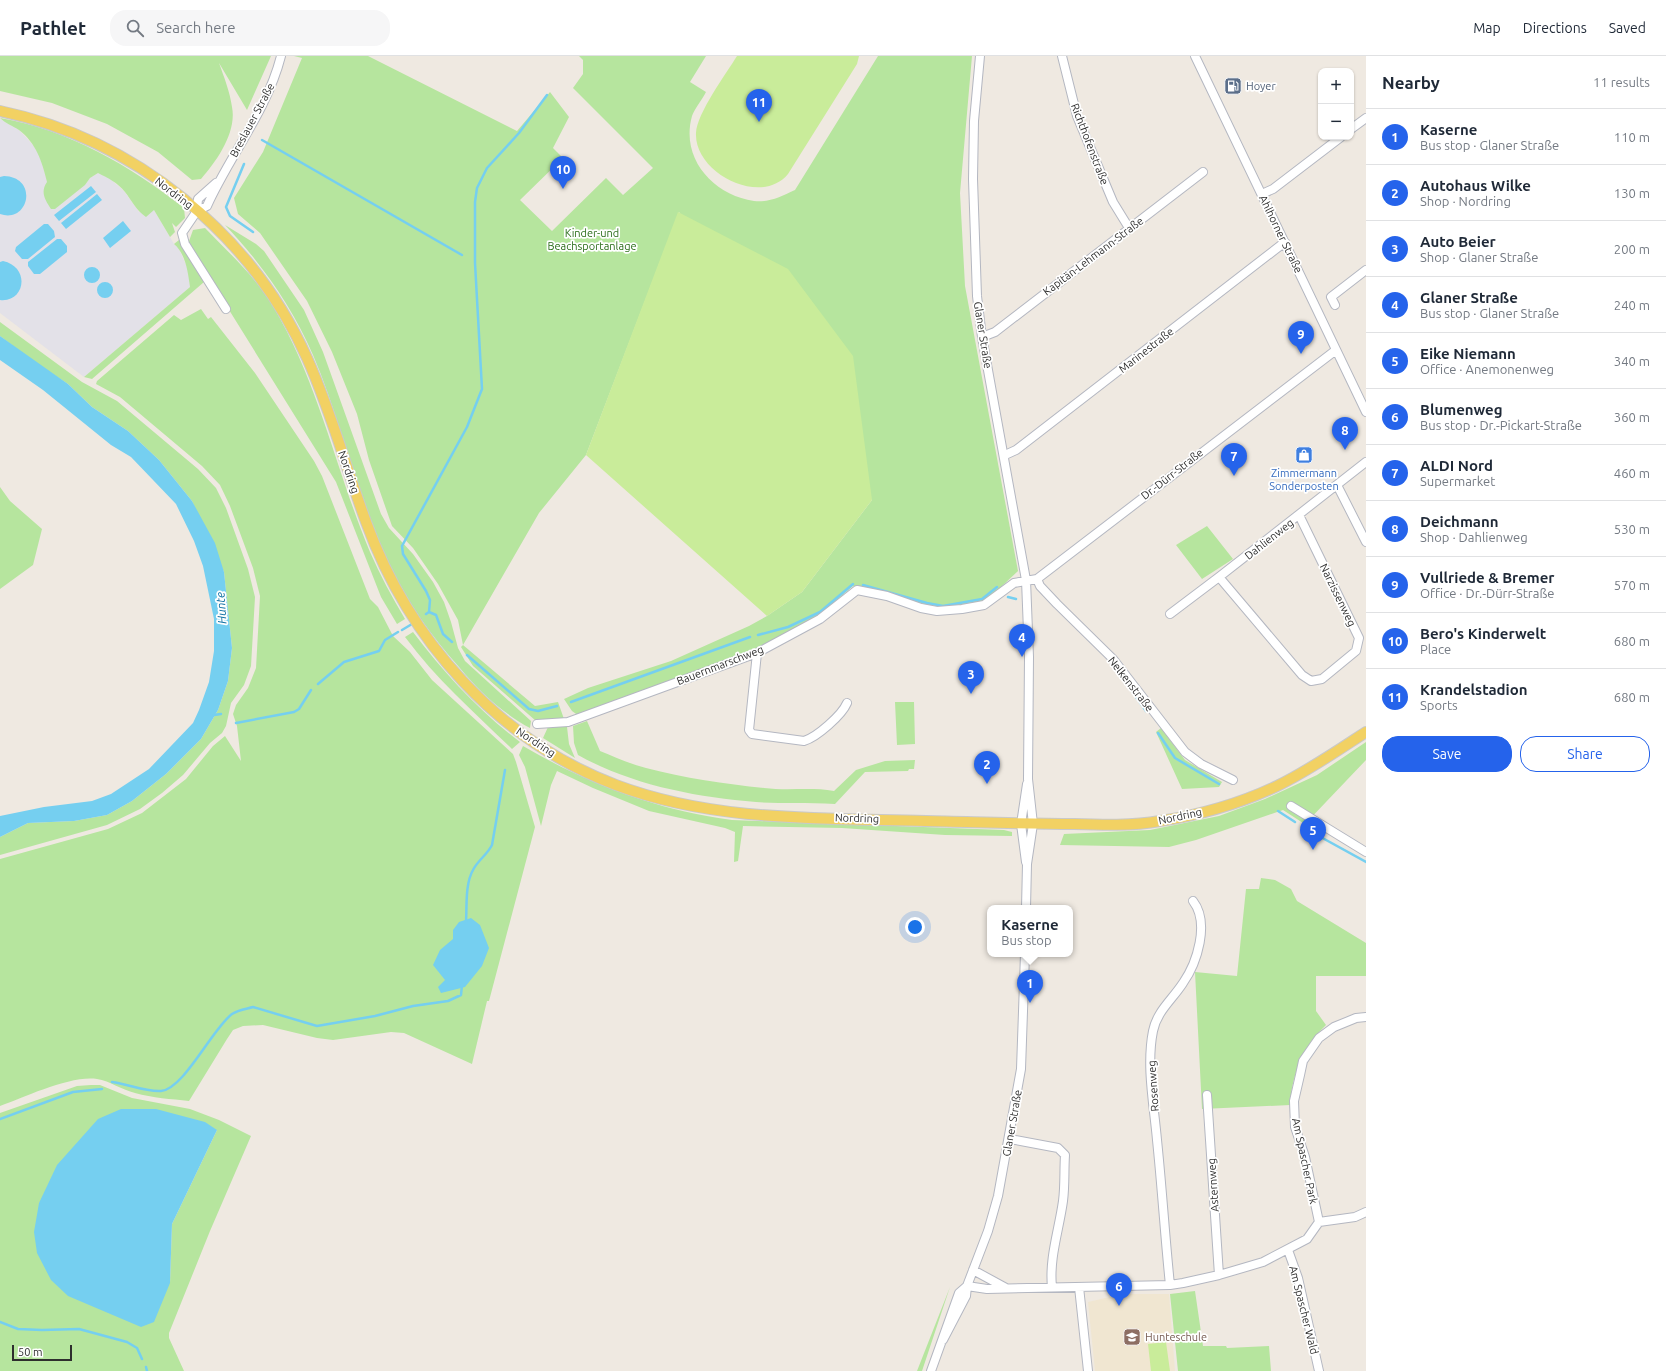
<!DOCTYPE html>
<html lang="en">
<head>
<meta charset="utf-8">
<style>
	:root { --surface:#fff; --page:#f6f6f7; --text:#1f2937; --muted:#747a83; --line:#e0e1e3; --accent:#2563eb }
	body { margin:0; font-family:Ubuntu,sans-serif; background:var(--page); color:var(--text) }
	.controls { position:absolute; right:12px; top:12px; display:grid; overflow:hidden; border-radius:8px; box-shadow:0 1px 3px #0004 }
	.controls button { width:36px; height:36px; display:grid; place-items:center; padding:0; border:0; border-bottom:1px solid var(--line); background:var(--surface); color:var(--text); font:20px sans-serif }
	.scale { position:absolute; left:12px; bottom:10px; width:60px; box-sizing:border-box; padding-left:4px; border:2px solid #2e2e2e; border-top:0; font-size:11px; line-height:14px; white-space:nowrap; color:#2e2e2e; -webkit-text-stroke:3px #fff; paint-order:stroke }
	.you { position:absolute; left:915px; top:871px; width:14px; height:14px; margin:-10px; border:3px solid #fff; border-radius:50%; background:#1a73e8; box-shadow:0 0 0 6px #1a73e833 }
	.badge { display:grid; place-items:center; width:26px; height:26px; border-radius:50%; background:var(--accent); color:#fff; font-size:13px; font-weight:700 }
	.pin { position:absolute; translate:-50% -33px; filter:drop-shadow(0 1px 2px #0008) }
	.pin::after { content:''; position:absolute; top:21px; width:14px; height:12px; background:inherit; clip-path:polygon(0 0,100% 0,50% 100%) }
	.popup { position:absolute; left:987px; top:849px; width:86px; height:52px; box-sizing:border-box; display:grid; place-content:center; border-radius:8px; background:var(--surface); filter:drop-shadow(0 1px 3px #0005); font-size:13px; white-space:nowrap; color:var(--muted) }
	.popup b { font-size:15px; color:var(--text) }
	.popup::after { content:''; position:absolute; left:50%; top:100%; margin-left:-8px; border:8px solid transparent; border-top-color:var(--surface) }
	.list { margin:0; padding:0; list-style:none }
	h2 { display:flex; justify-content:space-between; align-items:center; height:52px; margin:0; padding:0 16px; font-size:17px }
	h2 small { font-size:13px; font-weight:400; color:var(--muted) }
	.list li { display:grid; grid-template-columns:26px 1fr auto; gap:12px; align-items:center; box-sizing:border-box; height:56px; padding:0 16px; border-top:1px solid var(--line) }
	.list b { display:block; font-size:15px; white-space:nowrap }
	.list p { margin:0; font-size:13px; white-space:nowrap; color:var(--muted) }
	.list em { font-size:13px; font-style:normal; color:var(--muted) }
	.actions { display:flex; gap:8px; padding:12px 16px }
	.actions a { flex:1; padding:9px 0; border:1px solid var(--accent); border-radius:16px; text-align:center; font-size:14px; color:var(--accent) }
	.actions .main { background:var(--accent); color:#fff }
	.icon { flex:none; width:22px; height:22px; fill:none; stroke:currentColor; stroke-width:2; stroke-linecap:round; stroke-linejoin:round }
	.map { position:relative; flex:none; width:1366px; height:1315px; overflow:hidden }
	header { display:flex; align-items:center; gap:24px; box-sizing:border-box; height:56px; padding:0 20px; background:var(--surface); border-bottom:1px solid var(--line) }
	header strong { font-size:19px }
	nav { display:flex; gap:22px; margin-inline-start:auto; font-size:14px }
	.search { width:280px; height:36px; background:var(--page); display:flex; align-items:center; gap:10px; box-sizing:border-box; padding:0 14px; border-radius:16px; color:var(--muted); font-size:15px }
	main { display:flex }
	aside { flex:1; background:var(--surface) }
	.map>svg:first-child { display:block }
</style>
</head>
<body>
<header>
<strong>Pathlet</strong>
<div class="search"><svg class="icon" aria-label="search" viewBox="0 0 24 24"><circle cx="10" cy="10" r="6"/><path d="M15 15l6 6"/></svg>Search here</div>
<nav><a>Map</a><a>Directions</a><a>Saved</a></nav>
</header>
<main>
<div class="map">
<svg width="1366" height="1315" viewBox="0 0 1366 1315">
	<rect width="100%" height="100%" fill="#efe9e1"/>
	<!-- industrial -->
	<path fill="#e3e1e8" d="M0,63l19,11 14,15 8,13 6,24 38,3 5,-7 8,-5 11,5 15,13 15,21 15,-2 20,34 4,3 10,22 2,18 -106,90 -84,-64z"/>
	<!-- education -->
	<path fill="#f0e6d1" d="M1123,1238h46l6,77h-80l-7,-69z"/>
	<!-- green -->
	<path fill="#b6e59e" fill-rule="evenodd" d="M0,0h271l-24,54 -28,-47c5,14 11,29 13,44 5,25 -15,54 -31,72l-9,1 -34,-28 -51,-28 -55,-21 -52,-12z
		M294,0h74l149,75 33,-39 19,25 -16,31 10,10 -43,42 32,31 54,-53 17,17 30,-27 -80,-80 10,-14v-14l-4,-4h127l-16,26 16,10c-4,8 -11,16 -14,24 -12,43 22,79 62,85 15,2 28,-5 41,-11l83,-134h94l-12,137 5,93 53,285c-10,9 -25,25 -36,30 -34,16 -94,-6 -129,-15l-36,31 -59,31 -179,68 -7,-5 -8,-12 24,-11 83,-27 78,-35 18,-10 35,-24 70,-92 -193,-288 -93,243 -47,58 -76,132 72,61 23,-4 6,17 -28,2 -63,-55 -12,-19 2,-2 -5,-25 -20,-36 -25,-36 -21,-22 -23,-66 -12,-46 -25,-62 -25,-51 -47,-68 -22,-19 -4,-16 29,-46 39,-94z
		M0,62c69,12 129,47 184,90l1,10 -9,9 -4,-4 3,9 -5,5 -16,-27 -8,7c-10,-7 -14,-16 -21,-25 -7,-9 -17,-14 -27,-19l-8,5 -5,7 -30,24h-4c-6,-9 -11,-17 -4,-27 -5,-21 -11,-39 -28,-52 -6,-4 -14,-7 -19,-12z
		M225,169l31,19 8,7 40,59 19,42 58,162 8,14 24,26 20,28 11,20 7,20 7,26 7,13 66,60 -1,7c-28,-15 -51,-37 -71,-61 -28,-31 -51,-64 -69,-102 -33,-67 -48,-142 -77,-210 -21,-49 -52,-92 -88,-130z
		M205,172c24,25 51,49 69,80 45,76 62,163 96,244 10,23 22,45 35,67l-8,5 -16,-27 -45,-115 -148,-238 5,-14z
		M179,184l25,42 -112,97 -8,-2 106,-90c-2,-14 -4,-33 -16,-43z
		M201,253l7,10 3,-2 44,56 59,88 8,15 48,123 8,8 15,29 17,16 22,28 81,74 3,8 19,65 -46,174h-2l-15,63 -68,-31 -13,-1 -58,8 -16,-2 -54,-13 -20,1 -10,4 -6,9 -38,62c-18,-2 -36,-3 -54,-8 -13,-3 -25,-12 -38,-14 -26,-4 -72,18 -97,27v-247l108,-30 34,-16 44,-34 27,-33 12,-10 16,25 -4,-35 -4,-12 3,-9 12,-17 8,-20 4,-72 -7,-28 -23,-62 -10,-21 -18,-19 -82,-69 -24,-13 1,-3 77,-66 7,5z
		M0,266l82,60 35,19 81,68 18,19 10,20 22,61 7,28 -4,69 -7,19 -13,18 -5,23 -4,7 -12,10 -27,32 -21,18 -22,16 -33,16 -107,30v-18l28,-14 46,-2 33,-6 25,-14 34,-27 35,-35 17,-29 10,-29 4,-33 -8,-76 -32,-71 -33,-41 -31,-29 -36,-24 -24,-23 -35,-23 -33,-25z
		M0,431l10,14 32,28 -9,36 -33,24z
		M1207,470l26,33 -31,20 -26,-34z
		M413,576c31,41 66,79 107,110l-8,7c-37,-36 -76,-70 -107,-112z
		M895,646h19l1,42 -18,1z
		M587,665l13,30c15,6 30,13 46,17 38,10 79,16 118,20 23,3 48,-1 70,3l22,-21 29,-9 30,-1 -1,9h-5l-1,2 -43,1 -30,32c-27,-2 -53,0 -79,-2 -61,-5 -124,-17 -178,-47l-4,-12 -1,-17z
		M548,671h19l2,17 6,14 -32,-20z
		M1161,672l24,32 37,22 -3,5 -37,2 -26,-57z
		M1366,686v18l-60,63h-3l-20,-13 -87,30 -27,7 -109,-2 4,-11 86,-4 69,-14 46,-17 52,-24z
		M523,690c65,38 134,64 209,74l272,10 8,2v4l-67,-1 -103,-7 -99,-2 -5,35 -4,1 1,-30 -10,-4 -76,-17 -56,-23 -36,-17 -6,14 -10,41 -16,-59 -6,-12z
		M1261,822l14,2 16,9 6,12 69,42v33h-50v35l10,14c-23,22 -34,49 -36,80l-88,4 -7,-137 42,4 9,-87h13z
		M91,1029h9l32,13 58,11 29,11 32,16 -41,95 -41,102v5l15,33h-184v-258l77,-27zM217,1074l-45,94 -2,59 -131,-80z
		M950,1231l-28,84h-5z
		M1195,1235l8,55h23l1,2 42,-2 2,25h-93l-8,-77z"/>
	<!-- pitch -->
	<path fill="#c9ec9a" d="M737,0h122l-2,8 -69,110c-27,33 -94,-1 -92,-41 1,-20 30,-59 41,-77z
		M678,156l110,57 65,87 19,144 -70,92 -35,24 -181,-161z
		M1166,1286l4,29h-19l-3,-27z"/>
	<!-- water -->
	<path fill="#75cff0" d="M4,120c35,1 25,48 -4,38v-37z
		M91,130l5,6 -37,29 -5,-6z
		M97,138l5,6 -36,29 -5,-6z
		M123,165l8,10 -21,17 -7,-10z
		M44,168h4l6,7 1,6 -27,22h-6l-7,-8 1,-4z
		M57,183h4l6,7v6l-27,22h-6l-6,-8v-4z
		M3,205c28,6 22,42 -3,39v-38z
		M84 219a8 8 0 1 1 16 0a8 8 0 1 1-16 0Z
		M97 234a8 8 0 1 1 16 0a8 8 0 1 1-16 0Z
		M0,280l68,48 24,23 36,24 31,29 33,41 23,42 9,29 8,76 -4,33 -10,29 -17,29 -35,35 -34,27 -25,14 -33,6 -46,2 -28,14v-21l44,-9 48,-6 19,-7 38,-25 44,-46 6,-13 10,-28 5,-31v-32l-11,-53 -9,-25 -18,-37 -45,-47 -20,-12 -68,-55 -43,-30z
		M471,862l9,7 9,23 -7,18 -17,21 -24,6 -3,-6 7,-7 -12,-15 7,-15 13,-11v-9l6,-8z
		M121,1053h35l49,13 12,8 -45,94 -2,59 -16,39 -13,5 -73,-31 -17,-16 -14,-27 -3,-21 5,-29 18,-38 41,-46z"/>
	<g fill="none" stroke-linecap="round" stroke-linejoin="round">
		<!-- stream -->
		<path stroke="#75cff0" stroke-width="2.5" d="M262,84l200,115
			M244,108l-18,43 4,9 23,16
			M863,529l64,18 16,3 39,-7 15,-12
			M1008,541l8,2
			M429,556l7,3 7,19 9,8
			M426,558l3,-2 1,-12 -4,-9 -23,-37 -1,-8 65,-119 15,-38 -7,-126v-61l2,-14 10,-20 32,-35 28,-38
			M402,574l10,-6
			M758,579l30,-8 32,-15 33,-28
			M467,599l62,54 9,2 19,-5
			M1122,621l24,34
			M318,628l26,-22 35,-11 6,-11 13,-8
			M571,646l179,-65
			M214,659l7,-1
			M236,667l58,-11 5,-3 12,-19
			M1158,677l17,25 44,26
			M1278,755l17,11
			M1317,779l49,27
			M466,866c1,-16 -1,-38 7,-52 5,-10 14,-15 19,-25l13,-75
			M112,1026c16,2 33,10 49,9 23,-2 51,-62 71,-77 6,-4 14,-5 21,-7l64,19 58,-10 38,-10 35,-5 13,-6 1,-10
			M0,1063l73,-27 29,-3
			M0,1266l18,7 24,1 37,-1 48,13 10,6 5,11
			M146,1311l1,4"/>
		<defs>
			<path id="minor" d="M980,0l-6,65 -1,58 4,117 5,41 44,243 3,77 -1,122 5,45 -6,40 -1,44
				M1062,0l15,60 36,86 16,26
				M1195,0l171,356
				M1351,73l15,-11
				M1262,138l11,-5 68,-52
				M197,155l1,-12 18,-16
				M1335,249l-4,-8 35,-27
				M226,253l-41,-65 -3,-11 15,-22 10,-5c23,-51 60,-95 74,-150
				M982,281l13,-5 208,-160
				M1005,399l11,-5 269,-208
				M1337,429l29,57
				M1219,521l83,98 9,6 11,-2 34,-28 3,-13 -60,-123
				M1037,523l3,7 17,18 56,55 72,93 16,12 32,16
				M1170,558l49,-37 147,-115
				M757,597l-8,77 3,4 52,7c13,-4 38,-26 43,-38
				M537,668l31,-2 189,-69 63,-34 37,-29 30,6 34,12 16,3 25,-2 22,-4 30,-22 23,-4 299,-229
				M1291,750l75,46
				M1026,806l-5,-38 6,-40
				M1207,1039l12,180
				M1010,1083l48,9 7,7c-1,15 0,31 -2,46 -4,29 -14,57 -11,86
				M1319,1166l36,-5 11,-5
				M1288,1194l10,28 21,93
				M973,1214l33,18
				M1170,1229c-5,-48 -8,-97 -13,-145 -3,-35 -11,-74 -4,-109 4,-20 19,-31 30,-48 14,-20 27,-60 10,-82
				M967,1230l20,3 183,-4 13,-2 36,-8 44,-13 44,-23 12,-17 -14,-65 -10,-30 -1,-26 6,-26 3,-14 16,-23 15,-11 22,-9 10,-1
				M1079,1231l9,84
				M943,1284l23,-44 1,-10 21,-55 10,-35 23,-127 4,-115
				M931,1315l28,-78 8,-7"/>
			<path id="major" d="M0,55c134,28 251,122 307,247 24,53 39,110 59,164 43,118 131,218 250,263 98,37 207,33 310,36 49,1 98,3 148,3 28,1 58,2 86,-3 40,-6 81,-18 117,-35 31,-15 60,-35 89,-54"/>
		</defs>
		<!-- minor casing -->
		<use href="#minor" stroke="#b4b7c1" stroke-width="10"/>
		<!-- major casing -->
		<use href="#major" stroke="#c9c9c9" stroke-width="12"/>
		<!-- minor -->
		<use href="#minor" stroke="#fff" stroke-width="8"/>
		<!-- major -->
		<use href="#major" stroke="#f2d163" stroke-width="10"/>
	</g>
	<!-- icons -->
	<defs>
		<symbol id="fuel-square" viewBox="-11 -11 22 22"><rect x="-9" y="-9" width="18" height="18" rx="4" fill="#5c6f8a" stroke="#fff"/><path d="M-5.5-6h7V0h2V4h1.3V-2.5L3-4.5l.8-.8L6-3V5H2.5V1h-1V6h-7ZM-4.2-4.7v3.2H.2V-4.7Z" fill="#fff"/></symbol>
		<symbol id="shop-square" viewBox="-11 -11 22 22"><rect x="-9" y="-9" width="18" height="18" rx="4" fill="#3f7fe0" stroke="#fff"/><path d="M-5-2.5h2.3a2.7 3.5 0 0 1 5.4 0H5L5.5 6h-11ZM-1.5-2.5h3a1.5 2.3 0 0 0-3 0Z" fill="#fff"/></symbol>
		<symbol id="school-square" viewBox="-11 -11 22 22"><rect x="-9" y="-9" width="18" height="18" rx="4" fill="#8d6e63" stroke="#fff"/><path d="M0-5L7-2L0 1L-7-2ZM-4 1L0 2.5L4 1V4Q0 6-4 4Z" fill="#fff"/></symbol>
	</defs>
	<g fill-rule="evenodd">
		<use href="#fuel-square" x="1223" y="20" width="20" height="20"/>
		<use href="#shop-square" x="1294" y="389" width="20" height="20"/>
		<use href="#school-square" x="1122" y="1271" width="20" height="20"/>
	</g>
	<g text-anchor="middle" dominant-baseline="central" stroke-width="3.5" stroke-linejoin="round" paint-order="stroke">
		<!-- service labels -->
		<g font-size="11" fill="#4e5e75" stroke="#fff" text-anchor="start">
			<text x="1246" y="30">Hoyer</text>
		</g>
		<!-- street labels -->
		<g font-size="11" fill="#2e2e2e" stroke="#fff">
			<text transform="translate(252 64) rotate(-62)">Breslauer Straße</text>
			<text transform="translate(1090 88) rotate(69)">Richthofenstraße</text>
			<text transform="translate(174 137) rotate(37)">Nordring</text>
			<text transform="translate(1281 178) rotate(64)">Ahlhorner Straße</text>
			<text transform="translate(1093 200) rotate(-37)">Kapitän-Lehmann-Straße</text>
			<text transform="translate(983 279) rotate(81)">Glaner Straße</text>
			<text transform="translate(1146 294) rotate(-38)">Marinestraße</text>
			<text transform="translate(349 416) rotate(71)">Nordring</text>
			<text transform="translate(1172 418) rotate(-38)">Dr.-Dürr-Straße</text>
			<text transform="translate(1269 483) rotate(-38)">Dahlienweg</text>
			<text transform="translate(1338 539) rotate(64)">Narzissenweg</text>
			<text transform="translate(720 609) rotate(-21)">Bauernmarschweg</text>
			<text transform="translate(1131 628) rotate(52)">Nelkenstraße</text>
			<text transform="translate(536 686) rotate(33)">Nordring</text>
			<text transform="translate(1180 760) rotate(-12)">Nordring</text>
			<text transform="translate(857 762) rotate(2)">Nordring</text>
			<text transform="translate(1153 1030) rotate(-94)">Rosenweg</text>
			<text transform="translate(1012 1067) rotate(-80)">Glaner Straße</text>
			<text transform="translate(1305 1105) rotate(78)">Am Spascher Park</text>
			<text transform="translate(1213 1129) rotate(-94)">Asternweg</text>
			<text transform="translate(1304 1254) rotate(76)">Am Spascher Wald</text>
		</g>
		<!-- park labels -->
		<g font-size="11" fill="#2c6e1b" stroke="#fff">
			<text x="592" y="177">Kinder-und<tspan x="592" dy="13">Beachsportanlage</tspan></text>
		</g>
		<!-- shop labels -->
		<g font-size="11" fill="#366cbe" stroke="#fff">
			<text x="1304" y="417">Zimmermann<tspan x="1304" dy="13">Sonderposten</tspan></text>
		</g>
		<!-- education labels -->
		<g font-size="11" fill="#785e54" stroke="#fff" text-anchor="start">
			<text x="1145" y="1281">Hunteschule</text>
		</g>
		<!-- water labels -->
		<g font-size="12" font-style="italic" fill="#0d6fa3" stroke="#fff">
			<text transform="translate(221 552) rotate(-94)">Hunte</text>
		</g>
	</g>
</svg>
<div class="controls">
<button>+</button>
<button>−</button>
</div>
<div class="scale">50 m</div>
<div class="you"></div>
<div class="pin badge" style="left:1030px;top:947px">1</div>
<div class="popup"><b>Kaserne</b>Bus stop</div>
<div class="pin badge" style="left:987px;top:728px">2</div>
<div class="pin badge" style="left:971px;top:638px">3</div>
<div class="pin badge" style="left:1022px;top:601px">4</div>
<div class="pin badge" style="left:1313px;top:794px">5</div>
<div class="pin badge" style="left:1119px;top:1250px">6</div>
<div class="pin badge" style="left:1234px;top:420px">7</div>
<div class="pin badge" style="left:1345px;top:394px">8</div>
<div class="pin badge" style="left:1301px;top:298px">9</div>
<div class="pin badge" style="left:563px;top:133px">10</div>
<div class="pin badge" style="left:759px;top:66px">11</div>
</div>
<aside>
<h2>Nearby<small>11 results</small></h2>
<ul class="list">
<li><span class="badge">1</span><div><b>Kaserne</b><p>Bus stop · Glaner Straße</p></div><em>110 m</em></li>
<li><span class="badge">2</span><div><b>Autohaus Wilke</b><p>Shop · Nordring</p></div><em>130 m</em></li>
<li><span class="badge">3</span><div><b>Auto Beier</b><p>Shop · Glaner Straße</p></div><em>200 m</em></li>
<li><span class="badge">4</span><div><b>Glaner Straße</b><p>Bus stop · Glaner Straße</p></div><em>240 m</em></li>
<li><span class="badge">5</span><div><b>Eike Niemann</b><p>Office · Anemonenweg</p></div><em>340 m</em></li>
<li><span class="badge">6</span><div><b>Blumenweg</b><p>Bus stop · Dr.-Pickart-Straße</p></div><em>360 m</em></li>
<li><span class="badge">7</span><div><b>ALDI Nord</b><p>Supermarket</p></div><em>460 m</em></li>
<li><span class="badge">8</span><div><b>Deichmann</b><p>Shop · Dahlienweg</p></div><em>530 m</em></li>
<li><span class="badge">9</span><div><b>Vullriede &amp; Bremer</b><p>Office · Dr.-Dürr-Straße</p></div><em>570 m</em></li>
<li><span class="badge">10</span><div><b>Bero's Kinderwelt</b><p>Place</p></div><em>680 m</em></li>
<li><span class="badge">11</span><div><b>Krandelstadion</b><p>Sports</p></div><em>680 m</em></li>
</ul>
<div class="actions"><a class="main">Save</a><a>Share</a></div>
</aside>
</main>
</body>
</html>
